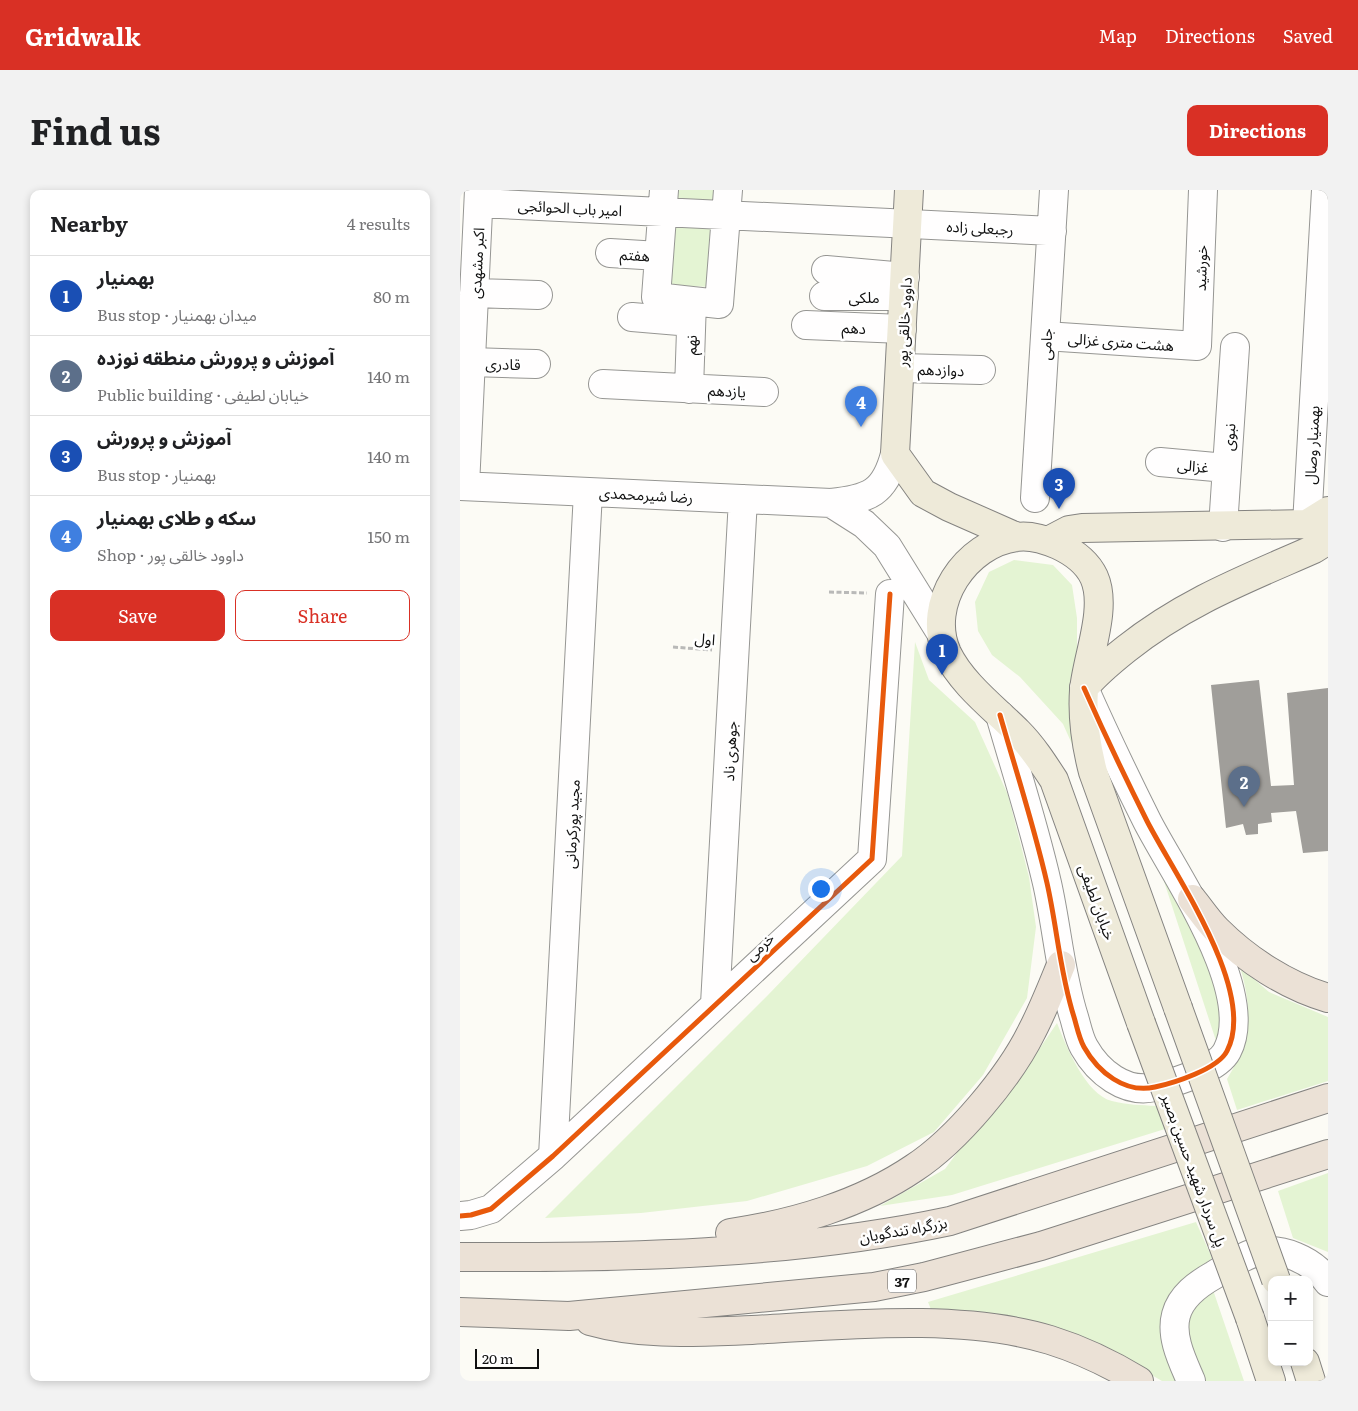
<!DOCTYPE html>
<html lang="en">
<head>
<meta charset="utf-8">
<style>
	:root { --surface:#fff; --page:#f2f2f2; --text:#202124; --muted:#757577; --line:#e0e0e0; --accent:#d93025 }
	body { margin:0; font-family:Literata,"Noto Sans Arabic",serif; background:var(--page); color:var(--text) }
	.controls { position:absolute; right:15px; bottom:15px; display:grid; overflow:hidden; border-radius:10px; box-shadow:0 2px 8px #0003 }
	.controls button { width:45px; height:45px; display:grid; place-items:center; padding:0; border:0; border-bottom:1px solid var(--line); background:var(--surface); color:var(--text); font:25px sans-serif }
	.scale { position:absolute; left:15px; bottom:12px; width:64px; box-sizing:border-box; padding-left:5px; border:2px solid #101010; border-top:0; font-size:14px; line-height:18px; white-space:nowrap; color:#101010; -webkit-text-stroke:4px #fff; paint-order:stroke }
	.you { position:absolute; left:360px; top:698px; width:18px; height:18px; margin:-12px; border:4px solid #fff; border-radius:50%; background:#1a73e8; box-shadow:0 0 0 8px #1a73e833 }
	.badge { display:grid; place-items:center; width:32px; height:32px; border-radius:50%; background:var(--accent); color:#fff; font-size:16px; font-weight:700 }
	.pin { position:absolute; translate:-50% -41px; filter:drop-shadow(0 1px 2px #0008) }
	.pin::after { content:''; position:absolute; top:26px; width:18px; height:15px; background:inherit; clip-path:polygon(0 0,100% 0,50% 100%) }
	.list { margin:0; padding:0; list-style:none }
	h2 { display:flex; justify-content:space-between; align-items:center; height:65px; margin:0; padding:0 20px; font-size:21px }
	h2 small { font-size:16px; font-weight:400; color:var(--muted) }
	.list li { display:grid; grid-template-columns:32px 1fr auto; gap:15px; align-items:center; box-sizing:border-box; height:80px; padding:0 20px; border-top:1px solid var(--line) }
	.list b { display:block; font-size:19px; white-space:nowrap }
	.list p { margin:0; font-size:16px; white-space:nowrap; color:var(--muted) }
	.list em { font-size:16px; font-style:normal; color:var(--muted) }
	.actions { display:flex; gap:10px; padding:15px 20px }
	.actions a { flex:1; padding:11px 0; border:1px solid var(--accent); border-radius:10px; text-align:center; font-size:18px; color:var(--accent) }
	.actions .main { background:var(--accent); color:#fff }
	.map { position:relative; flex:none; width:868px; height:1191px; overflow:hidden; border-radius:10px }
	header { display:flex; align-items:center; gap:30px; box-sizing:border-box; height:70px; padding:0 25px; background:var(--accent); color:#fff }
	header strong { font-size:24px }
	nav { display:flex; gap:28px; margin-inline-start:auto; font-size:18px }
	.intro { display:flex; align-items:center; justify-content:space-between; box-sizing:border-box; height:120px; padding:0 30px }
	h1 { margin:0; font-size:35px }
	.button { padding:12px 22px; border-radius:10px; background:var(--accent); color:#fff; font-size:18px; font-weight:700 }
	main { display:flex; gap:30px; padding:0 30px }
	aside { flex:1; background:var(--surface); border-radius:10px; box-shadow:0 2px 8px #0003 }
	.map>svg:first-child { display:block }
</style>
</head>
<body>
<header>
<strong>Gridwalk</strong>
<nav><a>Map</a><a>Directions</a><a>Saved</a></nav>
</header>
<div class="intro"><h1>Find us</h1><a class="button">Directions</a></div>
<main>
<aside>
<h2>Nearby<small>4 results</small></h2>
<ul class="list">
<li><span class="badge" style="background:#1a4fb4">1</span><div><b>بهمنیار</b><p>Bus stop · میدان بهمنیار</p></div><em>80 m</em></li>
<li><span class="badge" style="background:#5c6f8a">2</span><div><b>آموزش و پرورش منطقه نوزده</b><p>Public building · خیابان لطیفی</p></div><em>140 m</em></li>
<li><span class="badge" style="background:#1a4fb4">3</span><div><b>آموزش و پرورش</b><p>Bus stop · بهمنیار</p></div><em>140 m</em></li>
<li><span class="badge" style="background:#3f7fe0">4</span><div><b>سکه و طلای بهمنیار</b><p>Shop · داوود خالقی پور</p></div><em>150 m</em></li>
</ul>
<div class="actions"><a class="main">Save</a><a>Share</a></div>
</aside>
<div class="map">
<svg width="868" height="1191" viewBox="0 0 868 1191">
	<rect width="100%" height="100%" fill="#fcfbf5"/>
	<!-- green -->
	<path fill="#e4f4d3" d="M214,0h44l-6,97 -45,-2z
		M554,370l39,5 19,20 5,33v31l-8,43 7,61 -13,-29 -43,-47 -28,-22 -14,-24 -3,-29 14,-30z
		M455,452l14,38 46,42 33,73 21,82 7,50 -9,71 -44,77 -49,57 -67,34 -120,35 -106,12 -96,5 223,-223 134,-139z
		M698,673l20,29 45,103 -5,52z
		M780,777l29,25 59,25v64l-91,29 -10,-31c24,-38 26,-69 13,-112z
		M597,833c9,23 29,72 55,78 14,4 30,4 44,5l9,23 -213,66 -72,11 65,-37 23,-31 36,-37z
		M868,983v79l-35,-14 -15,-47z
		M736,1032l16,36 -20,18 -10,105h-20l-19,-11 -211,-58 -4,-10z
		M751,1094l33,97h-48l-13,-37 8,-46z"/>
	<!-- building -->
	<path fill="#a09e9a" d="M799,490l12,106 23,-1 -7,-92 41,-5v163l-25,2 -7,-42 -25,2 1,9 -14,2v10l-12,1 -3,-11 -17,4 -15,-143z"/>
	<g fill="none" stroke-linecap="round" stroke-linejoin="round">
		<defs>
			<path id="minor" d="M204,0l-8,107 63,7 9,-114
				M19,13l573,28
				M150,63l49,3
				M366,80l79,7
				M14,103l64,2
				M364,106h80
				M172,127l59,5
				M346,135l96,4
				M585,146l152,10 6,-156
				M11,172l65,2
				M441,178l80,2
				M143,194l161,8
				M229,199l3,-88
				M700,272l66,6
				M0,296l371,17c38,-4 54,-10 64,-49
				M5,296l14,-296
				M575,308l19,-308
				M371,313l33,21 23,22 54,87
				M847,334l19,-334
				M763,337l12,-180
				M540,525c16,56 34,111 47,168 10,44 13,90 27,134 3,10 5,21 10,30 14,25 41,47 71,40 19,-4 63,-18 72,-36 31,-59 -53,-177 -80,-230 -22,-44 -43,-88 -63,-133
				M255,814l28,-505
				M93,966l35,-664
				M0,1026l11,-1 20,-6 62,-53 319,-297 18,-265
				M731,1191c-8,-19 -21,-44 -15,-66 5,-19 22,-31 38,-40 13,-8 26,-18 40,-22 27,-7 59,7 74,29"/>
			<path id="major" d="M449,0l-14,264 28,39 26,14 68,30
				M588,351l21,-11 13,-2 225,-4 21,-13
				M624,498c12,-15 27,-27 42,-39 59,-47 120,-70 188,-100l14,-9
				M681,833l-87,-243c-11,-17 -22,-34 -36,-48 -24,-24 -56,-48 -71,-79 -22,-49 19,-110 70,-116 13,-2 29,3 41,8 15,7 29,17 36,32 14,31 -7,80 -10,113 -2,28 2,55 9,82l85,236
				M790,1128l21,63
				M845,1172l6,19"/>
			<path id="highway" d="M732,709c8,10 16,22 25,31 30,30 70,56 111,68
				M270,1043c63,-9 131,-29 184,-65 43,-28 96,-92 118,-137 11,-21 20,-44 29,-66
				M0,1067c163,1 330,-2 490,-36l378,-123
				M0,1122l109,4 305,-29 50,-10 117,-31 287,-92
				M130,1131c53,15 106,11 162,9 91,-5 210,-17 298,10 32,10 61,24 89,41"/>
		</defs>
		<!-- minor casing -->
		<use href="#minor" stroke="#969693" stroke-width="30"/>
		<!-- major casing -->
		<use href="#major" stroke="#848380" stroke-width="30"/>
		<!-- highway casing -->
		<use href="#highway" stroke="#848380" stroke-width="30"/>
		<!-- path -->
		<path stroke="#b9b9b8" stroke-width="3" stroke-dasharray="5 2.5" stroke-linecap="butt" d="M369,402l38,1
			M213,457l39,3"/>
		<!-- minor -->
		<use href="#minor" stroke="#fffefe" stroke-width="28"/>
		<!-- major -->
		<use href="#major" stroke="#eeead9" stroke-width="28"/>
		<!-- highway -->
		<use href="#highway" stroke="#ebe1d6" stroke-width="28"/>
		<defs>
			<path id="major-bridge" d="M718,818l98,272
				M681,833l109,295"/>
		</defs>
		<!-- major-bridge casing -->
		<use href="#major-bridge" stroke="#848380" stroke-width="30" stroke-linecap="butt"/>
		<!-- major-bridge -->
		<use href="#major-bridge" stroke="#eeead9" stroke-width="28"/>
		<defs>
			<path id="cycleway" d="M540,525c16,56 34,111 47,168 10,44 13,90 27,134 3,10 5,21 10,30 14,25 41,47 71,40 19,-4 63,-18 72,-36 31,-59 -53,-177 -80,-230 -22,-44 -43,-88 -63,-133
				M0,1026l11,-1 20,-6 62,-53 319,-297 18,-265"/>
		</defs>
		<!-- cycleway casing -->
		<use href="#cycleway" stroke="#fff" stroke-width="8"/>
		<!-- cycleway -->
		<use href="#cycleway" stroke="#e8590c" stroke-width="5"/>
	</g>
	<g text-anchor="middle" dominant-baseline="central" stroke-width="5" stroke-linejoin="round" paint-order="stroke">
		<!-- shield labels -->
		<rect fill="#fff" stroke="#585858" stroke-width="1" x="428" y="1079.5" width="28" height="23" rx="4"/>
		<g font-size="14" font-weight="bold" fill="#101010">
			<text x="442" y="1091">37</text>
		</g>
		<!-- street labels -->
		<g font-size="15" fill="#101010" stroke="#fff">
			<text transform="translate(110 17) rotate(3)">امیر باب الحوائجی</text>
			<text transform="translate(520 37) rotate(3)">رجبعلی زاده</text>
			<text transform="translate(175 64) rotate(4)">هفتم</text>
			<text transform="translate(16 73) rotate(-87)">اکبر مشهدی</text>
			<text transform="translate(740 78) rotate(-88)">خورشید</text>
			<text x="404" y="106">ملکی</text>
			<text transform="translate(443 132) rotate(-87)">داوود خالقی پور</text>
			<text transform="translate(394 137) rotate(3)">دهم</text>
			<text transform="translate(661 151) rotate(4)">هشت متری غزالی</text>
			<text transform="translate(585 154) rotate(-87)">جامی</text>
			<text transform="translate(230 155) rotate(-88)">نهم</text>
			<text transform="translate(43 173) rotate(2)">قادری</text>
			<text transform="translate(481 179) rotate(2)">دوازدهم</text>
			<text transform="translate(267 200) rotate(3)">یازدهم</text>
			<text transform="translate(768 247) rotate(-86)">نبوی</text>
			<text transform="translate(851 255) rotate(-87)">بهمنیار وصال</text>
			<text transform="translate(733 275) rotate(5)">غزالی</text>
			<text transform="translate(186 304) rotate(3)">رضا شیرمحمدی</text>
			<text transform="translate(245 448) rotate(5)">اول</text>
			<text transform="translate(269 561) rotate(-87)">جوهری ناد</text>
			<text transform="translate(111 634) rotate(-87)">مجید پورکرمانی</text>
			<text transform="translate(638 712) rotate(70)">خیابان لطیفی</text>
			<text transform="translate(299 756) rotate(-43)">خرمی</text>
			<text transform="translate(735 980) rotate(70)">پل سردار شهید حسین بصیر</text>
			<text transform="translate(443 1039) rotate(-10)">بزرگراه تندگویان</text>
		</g>
	</g>
</svg>
<div class="controls">
<button>+</button>
<button>−</button>
</div>
<div class="scale">20 m</div>
<div class="you"></div>
<div class="pin badge" style="left:482px;top:485px;background:#1a4fb4">1</div>
<div class="pin badge" style="left:784px;top:617px;background:#5c6f8a">2</div>
<div class="pin badge" style="left:599px;top:319px;background:#1a4fb4">3</div>
<div class="pin badge" style="left:401px;top:237px;background:#3f7fe0">4</div>
</div>
</main>
</body>
</html>
